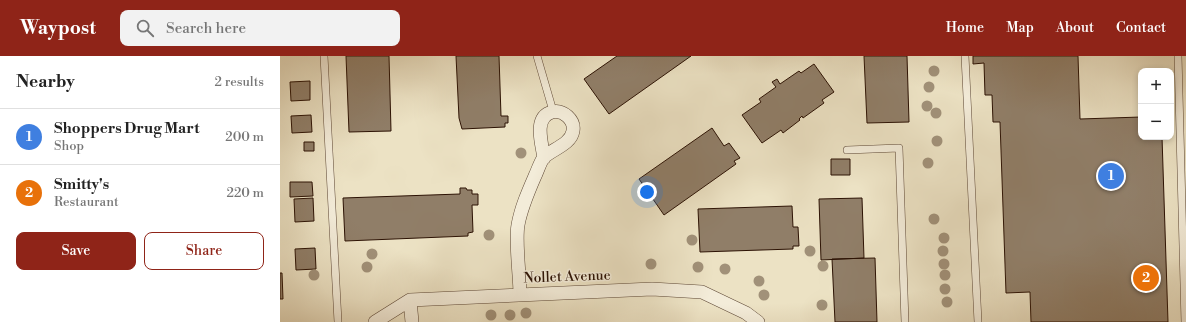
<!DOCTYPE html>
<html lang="en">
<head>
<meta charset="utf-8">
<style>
	:root { --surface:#fff; --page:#f2f2f2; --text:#222; --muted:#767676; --line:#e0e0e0; --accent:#8f2418 }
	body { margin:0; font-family:"Libre Bodoni",serif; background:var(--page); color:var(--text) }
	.controls { position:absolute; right:12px; top:12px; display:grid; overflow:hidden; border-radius:8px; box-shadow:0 2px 6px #0003 }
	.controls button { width:36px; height:36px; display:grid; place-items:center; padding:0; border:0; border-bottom:1px solid var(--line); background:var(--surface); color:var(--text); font:20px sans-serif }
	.you { position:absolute; left:367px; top:136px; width:14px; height:14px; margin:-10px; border:3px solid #fff; border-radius:50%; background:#1a73e8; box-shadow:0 0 0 6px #1a73e833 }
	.badge { display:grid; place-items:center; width:26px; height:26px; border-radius:50%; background:var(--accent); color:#fff; font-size:13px; font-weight:700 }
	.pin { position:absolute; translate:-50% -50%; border:2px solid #fff; box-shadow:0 1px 4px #0006 }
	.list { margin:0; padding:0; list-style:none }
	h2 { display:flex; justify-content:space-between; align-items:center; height:52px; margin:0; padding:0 16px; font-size:17px }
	h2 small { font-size:13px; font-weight:400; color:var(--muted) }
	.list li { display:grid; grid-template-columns:26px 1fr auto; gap:12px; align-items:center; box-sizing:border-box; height:56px; padding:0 16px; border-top:1px solid var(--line) }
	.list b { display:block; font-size:15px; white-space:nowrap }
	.list p { margin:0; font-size:13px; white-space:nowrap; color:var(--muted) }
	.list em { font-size:13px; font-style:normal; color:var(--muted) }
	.actions { display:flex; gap:8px; padding:12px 16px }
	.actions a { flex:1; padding:9px 0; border:1px solid var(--accent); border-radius:8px; text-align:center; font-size:14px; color:var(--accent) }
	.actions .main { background:var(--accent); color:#fff }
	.icon { flex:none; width:22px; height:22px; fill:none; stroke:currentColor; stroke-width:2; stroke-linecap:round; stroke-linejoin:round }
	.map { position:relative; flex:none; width:906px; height:266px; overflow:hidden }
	header { display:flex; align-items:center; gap:24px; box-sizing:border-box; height:56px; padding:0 20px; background:var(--accent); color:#fff }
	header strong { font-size:19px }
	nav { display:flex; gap:22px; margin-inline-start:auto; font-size:14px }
	.search { width:280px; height:36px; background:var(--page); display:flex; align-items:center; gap:10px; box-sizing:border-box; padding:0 14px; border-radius:8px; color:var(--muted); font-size:15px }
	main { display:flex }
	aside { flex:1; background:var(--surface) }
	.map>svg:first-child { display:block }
</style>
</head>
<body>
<header>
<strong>Waypost</strong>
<div class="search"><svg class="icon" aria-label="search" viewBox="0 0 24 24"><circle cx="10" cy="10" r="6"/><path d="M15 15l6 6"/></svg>Search here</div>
<nav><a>Home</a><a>Map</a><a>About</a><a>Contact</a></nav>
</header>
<main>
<aside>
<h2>Nearby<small>2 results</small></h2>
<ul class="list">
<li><span class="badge" style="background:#3f7fe0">1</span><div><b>Shoppers Drug Mart</b><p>Shop</p></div><em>200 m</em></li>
<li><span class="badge" style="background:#e8710a">2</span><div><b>Smitty's</b><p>Restaurant</p></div><em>220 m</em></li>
</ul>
<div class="actions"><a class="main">Save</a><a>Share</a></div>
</aside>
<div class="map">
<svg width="906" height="266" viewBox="0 0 906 266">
	<rect width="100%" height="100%" fill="#ece2c4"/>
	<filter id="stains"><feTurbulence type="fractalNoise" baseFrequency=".005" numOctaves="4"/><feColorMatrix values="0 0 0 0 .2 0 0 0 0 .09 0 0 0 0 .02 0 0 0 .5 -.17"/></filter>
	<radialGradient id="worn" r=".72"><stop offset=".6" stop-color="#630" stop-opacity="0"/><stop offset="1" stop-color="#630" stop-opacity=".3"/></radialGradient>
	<!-- building -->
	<path fill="#907e68" stroke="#2c1204" d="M66,0h43l2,75 -42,1z
		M176,0h43l2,60h7v7h-3v4l-43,2 -3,-11z
		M337,0h74l-82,58 -25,-35z
		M584,0h43l2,66 -42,1z
		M693,0h105l2,63 61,-2v20h21l6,185h-137l-1,-30 -24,1 -6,-171h-7l-1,-27h-7l-1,-32 -11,1z
		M534,8l20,28 -12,8 2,3 -21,15 -1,-2 -3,3 1,1 -17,13 -2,-3 -19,13 -20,-28 19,-13 -2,-3 17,-12 -4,-5 5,-3 3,5 19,-13 2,2z
		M30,25v19l-19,1 -1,-19z
		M31,59l1,17 -20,1 -1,-17z
		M432,72l12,18 5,-3 11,15 -6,3 2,3 -72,51 -25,-36z
		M24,86h10v9h-10z
		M551,103h19v16h-19z
		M10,126h22l1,14 -23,1z
		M180,132h6l1,2h5v4h6v11h-6l1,27 -5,1v3l-123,5 -2,-43 117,-4z
		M33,142l1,23 -19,1 -1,-23z
		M582,142l2,60 -43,2 -2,-61z
		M512,150l1,21h5l1,19h-6v3l-93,3 -2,-43z
		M35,192l1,21 -20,1 -1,-21z
		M595,202l2,64h-42l-3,-63z
		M0,217h2l1,26h-3z"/>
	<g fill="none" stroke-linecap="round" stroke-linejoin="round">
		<defs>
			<path id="lane" d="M44,0l14,266
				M257,0l16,55
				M685,0l13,266
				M898,0l7,266
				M567,94l52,-2 6,174"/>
			<path id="street" d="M240,239c0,-19 -5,-53 -2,-70 3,-17 10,-33 17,-49 3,-6 5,-14 9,-19 9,-8 27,-13 29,-26 2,-11 -10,-22 -21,-19 -19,5 -10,32 -8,46
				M130,244l2,22
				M95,266l35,-22 242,-11 50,3 44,21 12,9"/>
		</defs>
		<!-- lane casing -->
		<use href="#lane" stroke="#5c4634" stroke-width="8"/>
		<!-- street casing -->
		<use href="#street" stroke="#5c4634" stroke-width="14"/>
		<!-- lane -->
		<use href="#lane" stroke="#f3ecd9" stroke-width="7"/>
		<!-- street -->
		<use href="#street" stroke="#f3ecd9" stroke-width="13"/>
	</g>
	<!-- trees -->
	<g fill="#a19179">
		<circle cx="654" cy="15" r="5.5"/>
		<circle cx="649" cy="31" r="5.5"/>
		<circle cx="647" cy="50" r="5.5"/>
		<circle cx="656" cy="57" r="5.5"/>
		<circle cx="657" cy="85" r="5.5"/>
		<circle cx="241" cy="97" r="5.5"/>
		<circle cx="648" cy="107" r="5.5"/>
		<circle cx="654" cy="163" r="5.5"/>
		<circle cx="209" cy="179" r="5.5"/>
		<circle cx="664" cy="182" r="5.5"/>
		<circle cx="412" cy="184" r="5.5"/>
		<circle cx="530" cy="195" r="5.5"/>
		<circle cx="663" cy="195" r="5.5"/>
		<circle cx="92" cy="198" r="5.5"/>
		<circle cx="371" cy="208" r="5.5"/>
		<circle cx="664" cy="208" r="5.5"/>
		<circle cx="543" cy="210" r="5.5"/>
		<circle cx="87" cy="211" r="5.5"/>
		<circle cx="418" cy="211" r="5.5"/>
		<circle cx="445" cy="213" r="5.5"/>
		<circle cx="34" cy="219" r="5.5"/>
		<circle cx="665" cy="219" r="5.5"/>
		<circle cx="479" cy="225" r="5.5"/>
		<circle cx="665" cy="233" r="5.5"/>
		<circle cx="484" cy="239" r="5.5"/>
		<circle cx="667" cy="246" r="5.5"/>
		<circle cx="542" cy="249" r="5.5"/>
		<circle cx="246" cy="257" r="5.5"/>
		<circle cx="211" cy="259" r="5.5"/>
		<circle cx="230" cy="259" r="5.5"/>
	</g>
	<g text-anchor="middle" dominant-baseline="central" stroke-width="3" stroke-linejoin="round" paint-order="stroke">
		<!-- street labels -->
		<g font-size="14" fill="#2c1204" stroke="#f3ecd9">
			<text transform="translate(287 221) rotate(-2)">Nollet Avenue</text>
		</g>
	</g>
	<rect width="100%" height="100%" filter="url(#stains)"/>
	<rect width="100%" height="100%" fill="url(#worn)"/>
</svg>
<div class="controls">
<button>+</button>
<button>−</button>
</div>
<div class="you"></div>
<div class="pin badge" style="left:831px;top:120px;background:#3f7fe0">1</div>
<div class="pin badge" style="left:866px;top:222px;background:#e8710a">2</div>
</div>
</main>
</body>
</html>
